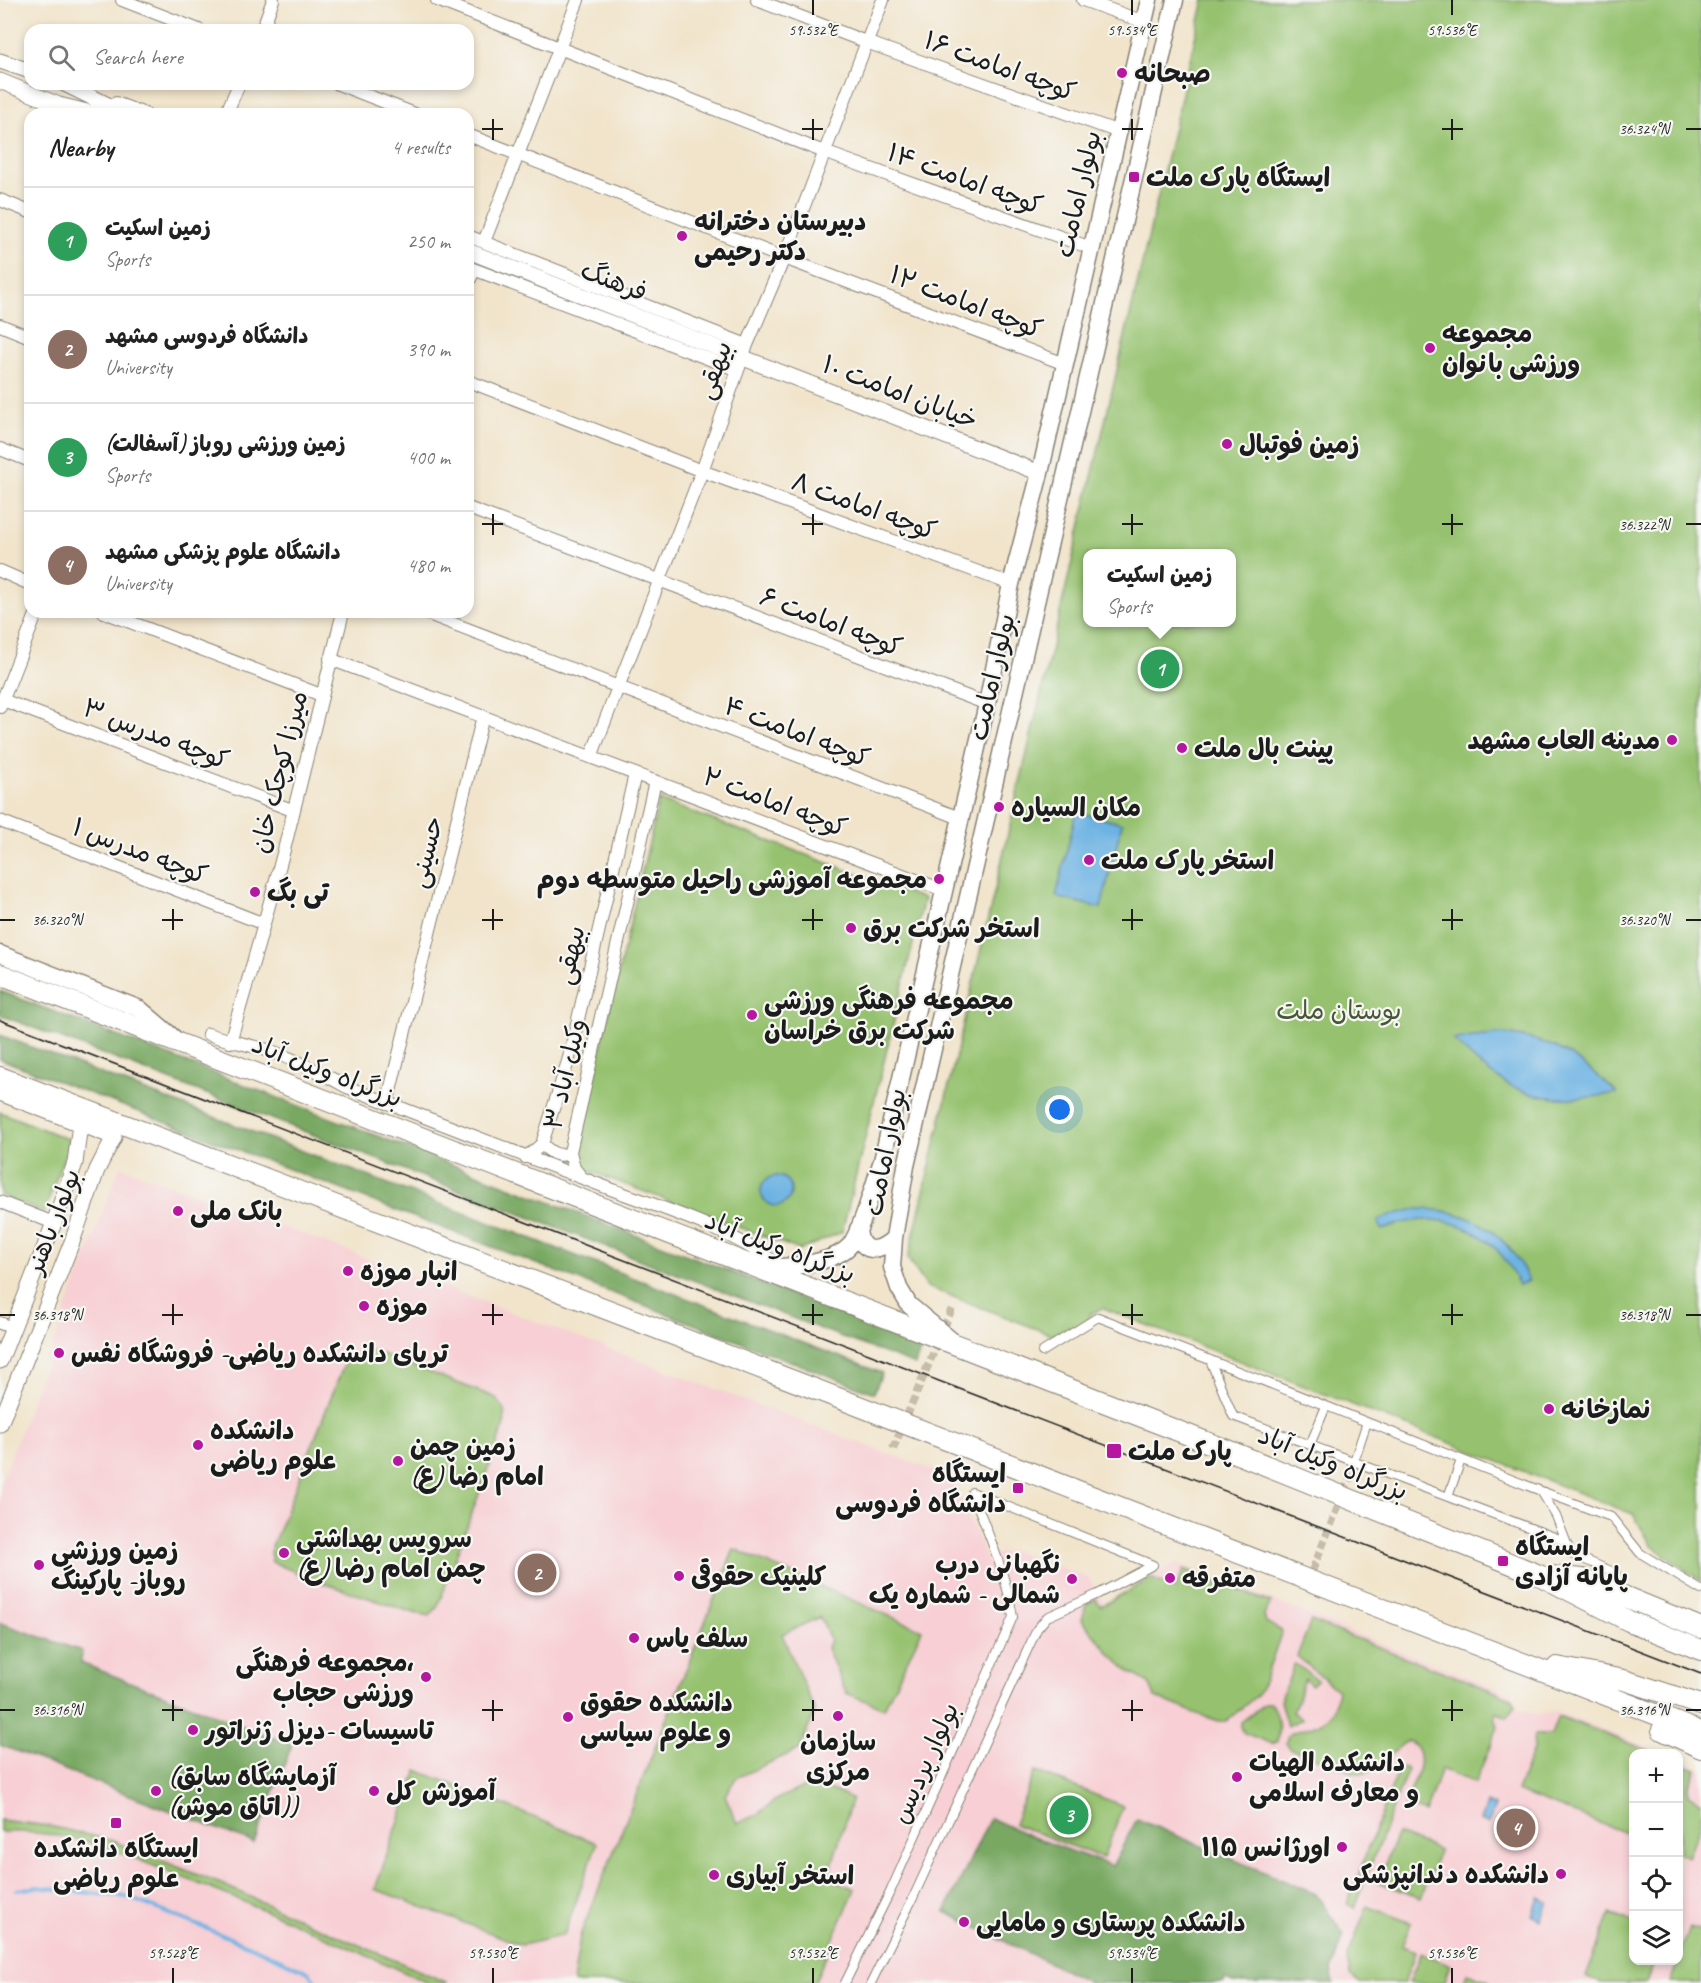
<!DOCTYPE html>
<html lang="en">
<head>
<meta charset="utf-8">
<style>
	:root { --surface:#fff; --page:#f2f2f2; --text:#222; --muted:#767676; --line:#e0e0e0; --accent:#ea580c }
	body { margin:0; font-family:Caveat,"Playpen Sans Arabic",sans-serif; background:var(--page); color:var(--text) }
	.controls { position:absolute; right:18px; bottom:18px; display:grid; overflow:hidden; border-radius:12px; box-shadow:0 3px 9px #0003 }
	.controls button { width:54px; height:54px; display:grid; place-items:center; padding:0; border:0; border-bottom:2px solid var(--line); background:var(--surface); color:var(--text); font:30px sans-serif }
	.you { position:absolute; left:1060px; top:1110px; width:21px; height:21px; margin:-15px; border:4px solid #fff; border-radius:50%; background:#1a73e8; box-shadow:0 0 0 9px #1a73e833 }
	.badge { display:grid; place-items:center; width:39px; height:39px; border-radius:50%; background:var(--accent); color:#fff; font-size:20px; font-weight:700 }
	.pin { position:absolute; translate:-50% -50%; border:3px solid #fff; box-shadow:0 2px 6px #0006 }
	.popup { position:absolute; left:1083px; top:549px; width:153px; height:78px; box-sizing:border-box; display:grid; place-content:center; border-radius:12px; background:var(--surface); filter:drop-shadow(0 2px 4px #0005); font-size:20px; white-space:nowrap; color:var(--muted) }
	.popup b { font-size:22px; color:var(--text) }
	.popup::after { content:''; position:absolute; left:50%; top:100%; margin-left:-12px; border:12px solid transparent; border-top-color:var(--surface) }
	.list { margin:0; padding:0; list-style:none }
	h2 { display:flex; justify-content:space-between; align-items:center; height:78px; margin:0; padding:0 24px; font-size:26px }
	h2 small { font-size:20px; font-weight:400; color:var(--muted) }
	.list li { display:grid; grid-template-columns:39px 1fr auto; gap:18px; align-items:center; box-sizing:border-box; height:108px; padding:0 24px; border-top:2px solid var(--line) }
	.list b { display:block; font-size:22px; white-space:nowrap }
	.list p { margin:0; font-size:20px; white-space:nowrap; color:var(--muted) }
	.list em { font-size:20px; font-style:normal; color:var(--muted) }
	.icon { flex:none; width:33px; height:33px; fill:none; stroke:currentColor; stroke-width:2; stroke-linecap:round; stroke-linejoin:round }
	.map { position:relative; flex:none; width:1701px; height:1983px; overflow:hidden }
	.search { position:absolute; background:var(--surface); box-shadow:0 3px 9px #0003; left:24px; top:24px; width:450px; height:66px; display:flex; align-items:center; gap:15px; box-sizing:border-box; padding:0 21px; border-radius:18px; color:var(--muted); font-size:22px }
	.panel { position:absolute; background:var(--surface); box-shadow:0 3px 9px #0003; left:24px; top:108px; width:450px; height:510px; border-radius:18px }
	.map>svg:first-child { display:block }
</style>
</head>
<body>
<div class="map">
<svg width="1701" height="1983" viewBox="0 0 1701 1983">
	<rect width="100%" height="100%" fill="#f6f6f2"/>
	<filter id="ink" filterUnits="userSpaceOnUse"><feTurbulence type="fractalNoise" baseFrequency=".0167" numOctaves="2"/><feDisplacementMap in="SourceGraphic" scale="12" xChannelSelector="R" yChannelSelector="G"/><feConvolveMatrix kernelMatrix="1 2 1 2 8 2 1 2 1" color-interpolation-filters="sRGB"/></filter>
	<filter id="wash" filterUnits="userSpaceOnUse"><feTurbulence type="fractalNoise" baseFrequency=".008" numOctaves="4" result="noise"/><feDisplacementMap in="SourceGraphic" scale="24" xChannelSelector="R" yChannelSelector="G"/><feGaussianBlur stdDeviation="1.35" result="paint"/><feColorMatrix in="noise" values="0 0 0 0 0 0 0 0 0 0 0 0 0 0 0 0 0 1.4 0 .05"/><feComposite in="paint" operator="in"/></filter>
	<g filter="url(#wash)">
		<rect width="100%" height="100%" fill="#f1e4cb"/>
		<!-- built -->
		<path fill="#f7cfd4" d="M120,1166l831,311 37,85 8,-8 16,-4 77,28 14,25 73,-40 336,131 8,14 19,7 16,-4 107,42 -28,1v206h44l1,-200 22,9v214h-1701v-498z"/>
		<!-- green -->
		<path fill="#96c270" stroke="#596f46" stroke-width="1.5" fill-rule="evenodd" d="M1204,0h497v1581l-49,-35 -19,-32 -530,-206 -13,6 -7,15 -20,10 -136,-52 -19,-28zM1088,554h144v68h-144z
			M659,800l265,99 -82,333 -42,18 -227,-85z
			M0,1112l70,28 -26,73 -44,-18z
			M368,1351h6l120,46c10,9 12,15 10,28l-66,181 -8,10 -16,-3 -100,-33 -42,-18 -2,-10 71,-180 8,-16z
			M734,1549l188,81 -38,78 -38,-15 -19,-45 3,-9 -10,-22 -38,17 33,77 -15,38 -64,29 -11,17 12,28 20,-8 20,-16 35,-16 40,15 -24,80 27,11 -41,94h-241l7,-47z
			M1184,1569l87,34 -7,12 2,7 16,9 -18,51 -8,14 -30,25h-7l-19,-6 -45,-18 -6,-14 -18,-10 -18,-16 -31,-37 4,-16 10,-5 5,7 50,-28 24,11z
			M1311,1621l201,77 4,8 -9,11 -11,-5 -1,5 3,10 -23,56 -34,-14 -16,44 -20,-8c6,-18 27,-51 4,-64l-5,2 -33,28 -6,2h-10l-64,-24 -5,-6 2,-8c15,-9 38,-7 45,-25 3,-6 3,-13 5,-19l-41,-35z
			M1295,1663l22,17 -5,5 -7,-6 -12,33 9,7 -15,7 -7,-25z
			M1265,1703h5c9,7 10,27 7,39l-5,2 -28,-11 -3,-6v-5z
			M1558,1716l97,37 -21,1 -1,82 -116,-45 15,-39 2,-6 -1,-7 2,-4h16z
			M1678,1763l18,6 -8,19v6l13,8v23l-13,32 -9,-4z
			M1404,1767l4,2 -54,139 -7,-4 51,-133z
			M417,1770l180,73 -33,92 -42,10 -147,-56z
			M1035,1771l88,35 -20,52 -89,-34z
			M0,1820l49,6 61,14 111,44 110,49 117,50h-20l-149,-67 -162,-65c-38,-13 -77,-21 -117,-19z
			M1397,1834l42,16 -18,48 -43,-16z
			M1367,1906l44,17 -9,23 14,5 -12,32h-44l-10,-8 -3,-16z
			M1610,1914l23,9 1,37 21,1 -9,22h-44l-16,-6z
			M1690,1927l11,4v52h-31z
			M1421,1953l30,12 -7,18h-35z
			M1467,1973l22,8 -1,2h-25z"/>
		<!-- forest -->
		<path fill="#78a862" stroke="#4a623f" stroke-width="1.5" d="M0,991l922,354 -7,20 -915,-350z
			M0,1035l882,338 -8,20 -874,-334z
			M0,1623l82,28 -1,12 211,82 -38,98 -254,-98z
			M990,1818l43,19 79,29 25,-47 179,75 28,41 -13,35 3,13h-101l-9,-4 -1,4h-133l-145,-71z"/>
		<!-- water -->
		<path fill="#6cb2e3" stroke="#446780" stroke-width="1.5" d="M1076,812l46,11 -21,85 -45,-11z
			M1504,1034c52,6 76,25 113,59 -75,14 -111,2 -164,-54z
			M761 1191a15 15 0 1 1 30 0a15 15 0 1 1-30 0Z
			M1416,1209c53,-1 92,23 113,72l-10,4c-24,-57 -80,-80 -137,-55l-4,-10 24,-8z
			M1486,1803l9,3 -7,18 -8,-3z
			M1539,1898l10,4 -8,18 -9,-5z"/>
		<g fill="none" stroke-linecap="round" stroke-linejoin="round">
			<!-- stream -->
			<path stroke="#6cb2e3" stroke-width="4" d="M17,1890l20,-3 90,10 128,51 53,24 10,11"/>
		</g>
	</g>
	<g filter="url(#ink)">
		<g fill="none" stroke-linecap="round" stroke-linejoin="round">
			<!-- pedestrian-tunnel -->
			<path stroke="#c6bca8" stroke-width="8" stroke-dasharray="8 4" stroke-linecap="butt" d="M893,1449l60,-143
				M1308,1581l47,-116"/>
			<defs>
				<path id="pedestrian" d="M1042,1352l56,-35 112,43 331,131 15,25 15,38 45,19
					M1210,1360l23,56 332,125
					M1310,1445l16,-39
					M1354,1461l13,-39
					M1541,1491l70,26 29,36 61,37
					M1448,1497l13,-37
					M845,1983l46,-93 122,-273c-7,-43 -25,-84 -41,-125l181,73 -55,29 -51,23 -10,12 -125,271 -41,83"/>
				<path id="minor" d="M122,0l77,30
					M437,0l387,152 267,96
					M757,0l109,42 253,90
					M1083,0l61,22
					M262,30l11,-30
					M338,84l77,30
					M116,103l29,11
					M226,114l13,-30
					M468,135l316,123 281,106
					M0,200l30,12
					M468,236l279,109
					M484,242l94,-242
					M468,267l270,103
					M468,284l6,-14
					M0,325l30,12
					M468,381l234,90 309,113
					M0,449l30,12
					M468,508l519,196
					M0,571l30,13
					M104,612l217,83
					M423,612l537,206
					M330,659l613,231
					M0,699l292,111
					M0,707l37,-95
					M591,757l111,-286 45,-126 37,-87 99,-258
					M0,821l264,103
					M208,1034c20,7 39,10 59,16 28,9 55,23 80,37 87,34 174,67 261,101 56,21 126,42 174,80
					M230,1042l29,-100 25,-92 59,-238
					M387,1103l96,-387
					M542,1144c8,8 17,15 28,8
					M525,1157l8,-5 9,-8 27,-86 66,-284
					M581,1177l-7,-9 -4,-16 85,-371
					M0,1202l54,21
					M0,1323l13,5"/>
				<path id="tertiary" d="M0,61l30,10
					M0,81l59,24 36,9
					M65,84l61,30
					M468,251l572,222
					M0,1093l114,44 -17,33 -25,72 -72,182
					M0,1361l54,-138 21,-60 5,-39"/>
				<path id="secondary" d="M0,954l140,55 35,30
					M858,1229c2,26 20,24 36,9
					M763,1267c23,1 73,-3 88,-23 12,-17 23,-62 31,-83l105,-457 24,-120 29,-111 109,-473
					M951,1340l-42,-35 -10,-17 -7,-21 2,-29 12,-72 269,-1166"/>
				<path id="trunk" d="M0,974l1240,481 299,120 90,46 72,29
					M0,1077l820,314 881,341
					M1550,1576l32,3 119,49
					M1557,1667l67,13 77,25
					M1662,1730l39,18"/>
			</defs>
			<!-- pedestrian casing -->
			<use href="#pedestrian" stroke="#868074" stroke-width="10"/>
			<!-- minor casing -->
			<use href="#minor" stroke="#868074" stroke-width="14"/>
			<!-- tertiary casing -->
			<use href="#tertiary" stroke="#868074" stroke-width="17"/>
			<!-- secondary casing -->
			<use href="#secondary" stroke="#868074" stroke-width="19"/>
			<!-- trunk casing -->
			<use href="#trunk" stroke="#868074" stroke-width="22"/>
			<!-- pedestrian -->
			<use href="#pedestrian" stroke="#fff" stroke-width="8"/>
			<!-- minor -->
			<use href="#minor" stroke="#fff" stroke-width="12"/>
			<!-- tertiary -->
			<use href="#tertiary" stroke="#fff" stroke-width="15"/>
			<!-- secondary -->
			<use href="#secondary" stroke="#fff" stroke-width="16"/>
			<!-- trunk -->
			<use href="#trunk" stroke="#fff" stroke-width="20"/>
			<!-- tram -->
			<path stroke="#1c1c1c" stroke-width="1.5" d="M0,1020l1701,654"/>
		</g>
	</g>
	<!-- ticks -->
	<path fill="none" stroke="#1c1c1c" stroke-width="2" d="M813,0v15M1132,0v15M1452,0v15M493,119v21M813,119v21M1132,119v21M1452,119v21M482,129h21M802,129h21M1122,129h21M1442,129h21M1686,129h15M493,514v21M813,514v21M1132,514v21M1452,514v21M482,524h21M802,524h21M1122,524h21M1442,524h21M1686,524h15M173,909v21M493,909v21M813,909v21M1132,909v21M1452,909v21M0,920h15M162,920h21M482,920h21M802,920h21M1122,920h21M1442,920h21M1686,920h15M173,1304v21M493,1304v21M813,1304v21M1132,1304v21M1452,1304v21M0,1315h15M162,1315h21M482,1315h21M802,1315h21M1122,1315h21M1442,1315h21M1686,1315h15M173,1700v21M493,1700v21M813,1700v21M1132,1700v21M1452,1700v21M0,1710h15M162,1710h21M482,1710h21M802,1710h21M1122,1710h21M1442,1710h21M1686,1710h15M173,1968v15M493,1968v15M813,1968v15M1132,1968v15M1452,1968v15"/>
	<!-- markers -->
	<g fill="#b5179e" stroke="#f6f6f2" stroke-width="2">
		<circle cx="1122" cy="73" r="6"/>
		<rect x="1128" y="171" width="12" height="12" rx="3"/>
		<circle cx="682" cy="236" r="6"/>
		<circle cx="1430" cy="348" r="6"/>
		<circle cx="1227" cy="444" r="6"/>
		<circle cx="1672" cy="740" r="6"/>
		<circle cx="1182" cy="748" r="6"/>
		<circle cx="999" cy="807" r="6"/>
		<circle cx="1089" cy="860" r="6"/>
		<circle cx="939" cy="879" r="6"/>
		<circle cx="255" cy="892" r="6"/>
		<circle cx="851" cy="928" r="6"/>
		<circle cx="752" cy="1015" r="6"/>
		<circle cx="178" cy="1211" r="6"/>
		<circle cx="348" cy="1271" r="6"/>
		<circle cx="364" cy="1306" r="6"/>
		<circle cx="59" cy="1353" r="6"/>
		<circle cx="1549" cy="1409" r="6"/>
		<circle cx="198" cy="1445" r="6"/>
		<rect x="1106" y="1443" width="16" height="16" rx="3"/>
		<circle cx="398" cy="1461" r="6"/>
		<rect x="1012" y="1482" width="12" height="12" rx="3"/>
		<circle cx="284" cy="1553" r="6"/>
		<rect x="1497" y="1555" width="12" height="12" rx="3"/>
		<circle cx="39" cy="1565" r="6"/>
		<circle cx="679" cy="1576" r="6"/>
		<circle cx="1170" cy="1578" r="6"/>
		<circle cx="1072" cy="1579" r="6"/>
		<circle cx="634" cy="1638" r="6"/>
		<circle cx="426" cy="1677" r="6"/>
		<circle cx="838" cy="1716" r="6"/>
		<circle cx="568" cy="1717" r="6"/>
		<circle cx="193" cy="1730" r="6"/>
		<circle cx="1237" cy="1777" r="6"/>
		<circle cx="156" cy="1791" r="6"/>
		<circle cx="374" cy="1791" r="6"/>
		<rect x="110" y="1817" width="12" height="12" rx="3"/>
		<circle cx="1342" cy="1847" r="6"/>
		<circle cx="1561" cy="1874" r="6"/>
		<circle cx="714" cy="1875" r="6"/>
		<circle cx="964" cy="1922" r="6"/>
	</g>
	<g text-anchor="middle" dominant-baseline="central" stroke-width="4.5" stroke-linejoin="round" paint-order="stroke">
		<!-- street labels -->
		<g font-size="26" fill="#1c1c1c" stroke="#f6f6f2">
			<text transform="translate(1000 66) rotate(20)">کوچه امامت ۱۶</text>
			<text transform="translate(965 179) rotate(20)">کوچه امامت ۱۴</text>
			<text transform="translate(1078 194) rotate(-77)">بولوار امامت</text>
			<text transform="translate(614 281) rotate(21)">فرهنگ</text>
			<text transform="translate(966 302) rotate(21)">کوچه امامت ۱۲</text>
			<text transform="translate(714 370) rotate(-70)">بیهقی</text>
			<text transform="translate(900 392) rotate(21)">خیابان امامت ۱۰</text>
			<text transform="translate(864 506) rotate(20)">کوچه امامت ۸</text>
			<text transform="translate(831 622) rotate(21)">کوچه امامت ۶</text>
			<text transform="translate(992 677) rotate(-77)">بولوار امامت</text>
			<text transform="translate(797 732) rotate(21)">کوچه امامت ۴</text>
			<text transform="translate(156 734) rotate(21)">کوچه مدرس ۳</text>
			<text transform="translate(279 772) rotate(-76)">میرزا کوچک خان</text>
			<text transform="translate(775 802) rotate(21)">کوچه امامت ۲</text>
			<text transform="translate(140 851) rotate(21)">کوچه مدرس ۱</text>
			<text transform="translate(426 852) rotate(-76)">حسینی</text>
			<text transform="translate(570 955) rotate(-77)">بیهقی</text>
			<text transform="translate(327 1071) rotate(21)">بزرگراه وکیل آباد</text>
			<text transform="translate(565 1074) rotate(-77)">۳ وکیل آباد</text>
			<text transform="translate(885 1152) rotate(-79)">بولوار امامت</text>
			<text transform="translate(53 1221) rotate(-69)">بولوار باهنر</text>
			<text transform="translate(780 1247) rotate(21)">بزرگراه وکیل آباد</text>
			<text transform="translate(1333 1463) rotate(22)">بزرگراه وکیل آباد</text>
			<text transform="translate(925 1763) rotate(-66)">بولوار پردیس</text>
		</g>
		<!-- poi labels -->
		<g font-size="26" font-weight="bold" fill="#1c1c1c" stroke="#f6f6f2" text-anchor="start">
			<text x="1134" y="73">صبحانه</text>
			<text x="1146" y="177">ایستگاه پارک ملت</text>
			<text x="694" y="221">دبیرستان دخترانه<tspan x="694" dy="30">دکتر رحیمی</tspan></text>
			<text x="1442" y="333">مجموعه<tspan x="1442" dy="30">ورزشی بانوان</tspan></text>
			<text x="1239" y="444">زمین فوتبال</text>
			<text x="1660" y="740" text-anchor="end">مدينه العاب مشهد</text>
			<text x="1194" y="748">پینت بال ملت</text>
			<text x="1011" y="807">مکان السیاره</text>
			<text x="1101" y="860">استخر پارک ملت</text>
			<text x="927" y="879" text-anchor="end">مجموعه آموزشی راحیل متوسطه دوم</text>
			<text x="267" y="892">تی بگ</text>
			<text x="863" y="928">استخر شرکت برق</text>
			<text x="764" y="1000">مجموعه فرهنگی ورزشی<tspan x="764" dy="30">شرکت برق خراسان</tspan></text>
			<text x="190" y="1211">بانک ملی</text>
			<text x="360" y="1271">انبار موزه</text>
			<text x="376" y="1306">موزه</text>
			<text x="71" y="1353">تریای دانشکده ریاضی- فروشگاه نفس</text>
			<text x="1561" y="1409">نمازخانه</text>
			<text x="210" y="1430">دانشکده<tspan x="210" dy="30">علوم ریاضی</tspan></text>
			<text x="410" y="1446">زمین چمن<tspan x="410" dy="30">امام رضا (ع)</tspan></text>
			<text x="1128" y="1451">پارک ملت</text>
			<text x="1006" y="1473" text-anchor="end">ایستگاه<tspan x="1006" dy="30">دانشگاه فردوسی</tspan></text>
			<text x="296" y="1538">سرویس بهداشتی<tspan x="296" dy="30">چمن امام رضا (ع)</tspan></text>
			<text x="1515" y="1546">ایستگاه<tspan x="1515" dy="30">پایانه آزادی</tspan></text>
			<text x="51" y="1550">زمین ورزشی<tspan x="51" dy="30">روباز- پارکینگ</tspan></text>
			<text x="1060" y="1564" text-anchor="end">نگهبانی درب<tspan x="1060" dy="30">شمالی - شماره یک</tspan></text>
			<text x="691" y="1576">کلینیک حقوقی</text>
			<text x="1182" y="1578">متفرقه</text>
			<text x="646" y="1638">سلف یاس</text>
			<text x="414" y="1662" text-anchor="end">مجموعه فرهنگی،<tspan x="414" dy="30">ورزشی حجاب</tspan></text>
			<text x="580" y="1702">دانشکده حقوق<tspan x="580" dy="30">و علوم سیاسی</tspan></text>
			<text x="205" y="1730">تاسیسات -دیزل ژنراتور</text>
			<text x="838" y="1741" text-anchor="middle">سازمان<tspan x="838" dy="30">مرکزی</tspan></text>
			<text x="1249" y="1762">دانشکده الهیات<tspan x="1249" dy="30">و معارف اسلامی</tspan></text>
			<text x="168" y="1776">(آزمایشگاه سابق<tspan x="168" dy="30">(اتاق موش))</tspan></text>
			<text x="386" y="1791">آموزش کل</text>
			<text x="1330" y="1847" text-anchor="end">اورژانس ۱۱۵</text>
			<text x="116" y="1848" text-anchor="middle">ایستگاه دانشکده<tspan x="116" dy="30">علوم ریاضی</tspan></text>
			<text x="1549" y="1874" text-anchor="end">دانشکده دندانپزشکی</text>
			<text x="726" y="1875">استخر آبیاری</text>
			<text x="976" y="1922">دانشکده پرستاری و مامایی</text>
		</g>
		<!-- park labels -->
		<g font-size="26" fill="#475639" stroke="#f6f6f2">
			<text x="1339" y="1010">بوستان ملت</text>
		</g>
	</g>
	<g font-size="15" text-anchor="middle" fill="#1c1c1c" stroke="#f6f6f2" stroke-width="4.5" stroke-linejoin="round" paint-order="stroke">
		<text x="813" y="35">59.532°E</text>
		<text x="1132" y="35">59.534°E</text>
		<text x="1452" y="35">59.536°E</text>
		<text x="1644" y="134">36.324°N</text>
		<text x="1644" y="530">36.322°N</text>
		<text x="57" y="925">36.320°N</text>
		<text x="1644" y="925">36.320°N</text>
		<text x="57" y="1320">36.318°N</text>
		<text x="1644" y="1320">36.318°N</text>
		<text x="57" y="1715">36.316°N</text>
		<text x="1644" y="1715">36.316°N</text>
		<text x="173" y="1958">59.528°E</text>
		<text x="493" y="1958">59.530°E</text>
		<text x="813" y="1958">59.532°E</text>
		<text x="1132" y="1958">59.534°E</text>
		<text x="1452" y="1958">59.536°E</text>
	</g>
</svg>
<div class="controls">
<button>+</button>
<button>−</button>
<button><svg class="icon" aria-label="locate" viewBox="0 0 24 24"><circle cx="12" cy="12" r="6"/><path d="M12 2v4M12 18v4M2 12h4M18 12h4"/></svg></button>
<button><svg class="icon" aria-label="layers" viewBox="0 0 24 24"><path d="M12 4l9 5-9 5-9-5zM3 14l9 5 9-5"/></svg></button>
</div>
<div class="you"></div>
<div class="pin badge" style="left:1160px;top:669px;background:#2e9e5b">1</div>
<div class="popup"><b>زمین اسکیت</b>Sports</div>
<div class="pin badge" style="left:537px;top:1573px;background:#8d6e63">2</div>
<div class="pin badge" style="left:1069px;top:1815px;background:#2e9e5b">3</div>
<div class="pin badge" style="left:1516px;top:1828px;background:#8d6e63">4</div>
<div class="search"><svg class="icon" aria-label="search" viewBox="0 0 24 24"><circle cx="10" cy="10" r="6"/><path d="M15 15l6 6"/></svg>Search here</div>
<section class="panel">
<h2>Nearby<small>4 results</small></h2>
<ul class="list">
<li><span class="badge" style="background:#2e9e5b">1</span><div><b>زمین اسکیت</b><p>Sports</p></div><em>250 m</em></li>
<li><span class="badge" style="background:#8d6e63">2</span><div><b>دانشگاه فردوسی مشهد</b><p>University</p></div><em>390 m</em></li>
<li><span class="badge" style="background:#2e9e5b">3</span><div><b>زمین ورزشی روباز (آسفالت)</b><p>Sports</p></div><em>400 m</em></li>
<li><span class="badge" style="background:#8d6e63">4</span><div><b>دانشگاه علوم پزشکی مشهد</b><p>University</p></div><em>480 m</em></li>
</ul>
</section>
</div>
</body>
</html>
